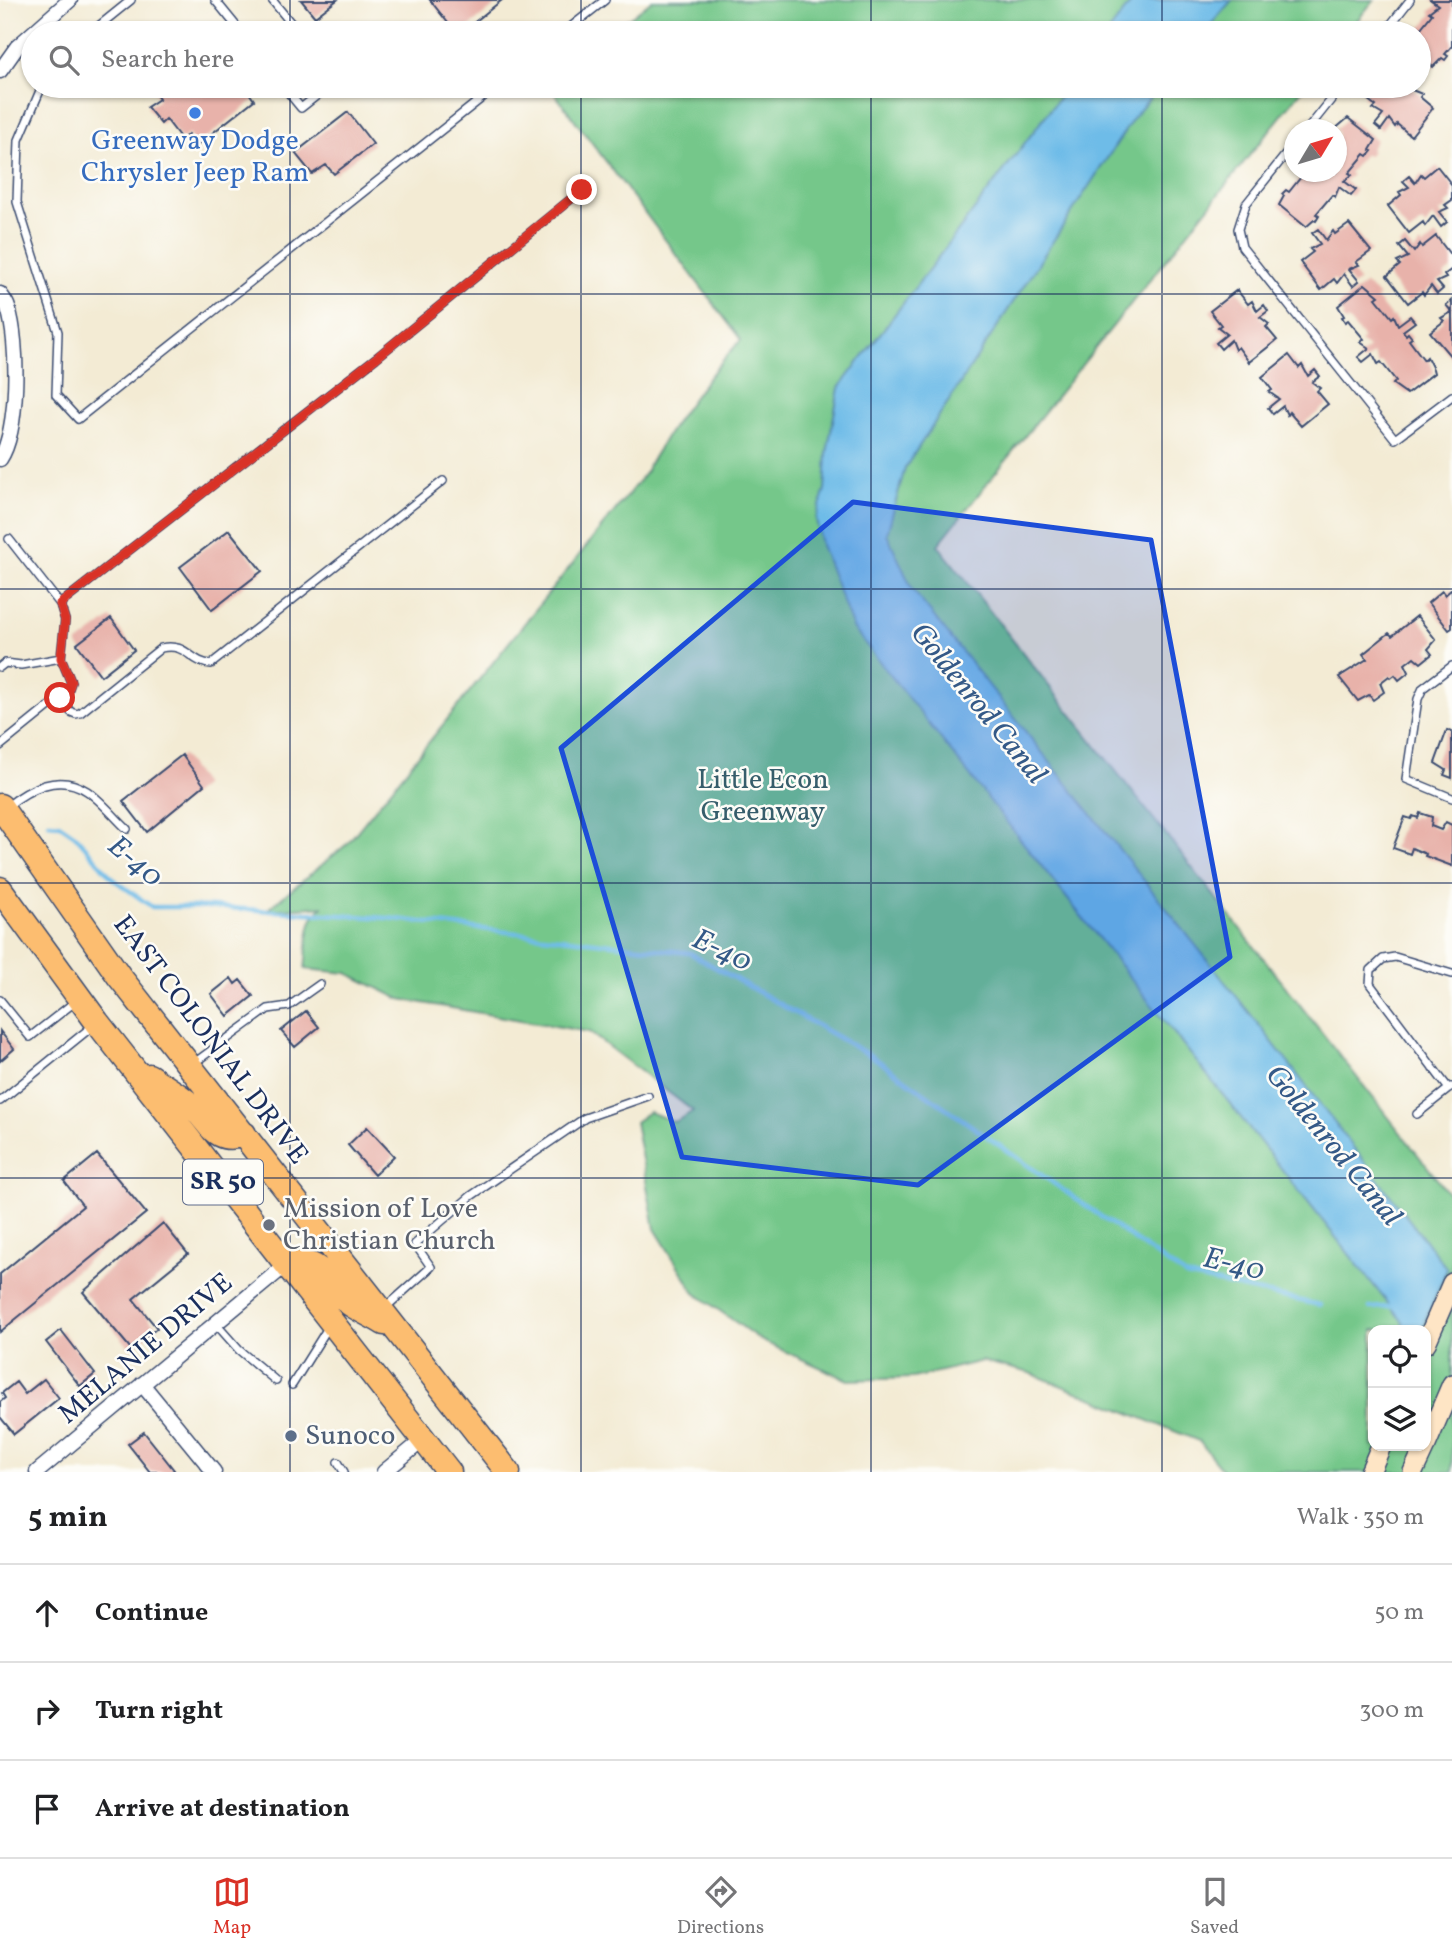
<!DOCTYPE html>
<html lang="en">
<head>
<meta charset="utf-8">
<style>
	:root { --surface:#fff; --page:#f2f2f2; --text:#202124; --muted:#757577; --line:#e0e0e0; --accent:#d93025 }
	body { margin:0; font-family:Vollkorn,serif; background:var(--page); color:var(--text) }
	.controls { position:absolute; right:21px; bottom:21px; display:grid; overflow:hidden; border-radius:14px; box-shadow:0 2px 5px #0004 }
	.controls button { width:63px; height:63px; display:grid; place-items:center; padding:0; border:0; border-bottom:2px solid var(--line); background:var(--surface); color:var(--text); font:35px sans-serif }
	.compass { position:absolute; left:1284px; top:119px; width:63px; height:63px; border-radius:50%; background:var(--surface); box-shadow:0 2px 5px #0004; rotate:52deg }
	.stop { position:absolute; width:21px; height:21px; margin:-16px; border:5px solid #d93025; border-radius:50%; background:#fff }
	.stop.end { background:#d93025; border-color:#fff; box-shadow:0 2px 7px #0008 }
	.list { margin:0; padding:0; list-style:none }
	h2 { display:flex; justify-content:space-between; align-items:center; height:91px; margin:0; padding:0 28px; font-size:30px }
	h2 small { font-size:23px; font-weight:400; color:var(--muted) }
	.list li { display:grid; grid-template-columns:46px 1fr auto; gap:21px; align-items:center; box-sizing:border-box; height:98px; padding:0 28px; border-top:2px solid var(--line) }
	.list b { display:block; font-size:26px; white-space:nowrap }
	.list em { font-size:23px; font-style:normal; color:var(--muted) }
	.icon { flex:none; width:38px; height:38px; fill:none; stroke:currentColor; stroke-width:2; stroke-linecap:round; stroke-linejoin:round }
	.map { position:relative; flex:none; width:1452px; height:1472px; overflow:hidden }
	.search { position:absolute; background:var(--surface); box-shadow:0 2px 5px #0004; left:21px; right:21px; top:21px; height:77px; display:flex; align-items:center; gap:18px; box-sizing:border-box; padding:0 24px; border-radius:38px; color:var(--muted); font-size:26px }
	.sheet { height:385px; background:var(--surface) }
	nav { display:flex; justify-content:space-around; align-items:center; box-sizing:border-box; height:98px; border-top:2px solid var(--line); background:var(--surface); font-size:19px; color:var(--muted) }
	nav a { display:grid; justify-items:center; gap:4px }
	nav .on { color:var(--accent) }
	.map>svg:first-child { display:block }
</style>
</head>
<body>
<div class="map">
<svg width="1452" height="1472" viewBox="0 0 1452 1472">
	<rect width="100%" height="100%" fill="#fdfcf7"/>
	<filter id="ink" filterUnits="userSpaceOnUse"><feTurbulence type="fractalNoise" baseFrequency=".0143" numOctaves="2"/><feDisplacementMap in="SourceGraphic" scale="14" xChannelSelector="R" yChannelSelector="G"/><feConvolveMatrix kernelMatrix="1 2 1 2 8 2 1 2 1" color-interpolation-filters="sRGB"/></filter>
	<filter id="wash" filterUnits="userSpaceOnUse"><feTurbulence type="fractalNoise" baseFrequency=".00686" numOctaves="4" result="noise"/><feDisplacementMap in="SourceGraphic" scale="28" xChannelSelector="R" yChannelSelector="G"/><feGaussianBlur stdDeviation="1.57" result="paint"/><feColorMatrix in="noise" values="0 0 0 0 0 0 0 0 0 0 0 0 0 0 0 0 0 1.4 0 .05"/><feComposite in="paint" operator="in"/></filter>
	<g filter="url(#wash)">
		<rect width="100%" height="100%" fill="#f3ebd4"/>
		<!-- green -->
		<path fill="#75c78a" stroke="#487b74" stroke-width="2" fill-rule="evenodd" d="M652,0h722l-27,33h-737z
			M549,86h756l-367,459 514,653v274h-228l-25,-31 -169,-68 -48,-12 -69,17 -65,2 -86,-39 -67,-48 -40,-64 -20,-107 14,-10 26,10 18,-11 -104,-79 -189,-33 -53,-26 -42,-4c3,-19 0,-54 19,-63l-57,4 80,-66 300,-373 2,-7c27,-44 56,-86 92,-124zM1373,1330h53v116h-53z"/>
		<!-- water -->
		<path fill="#6ebce8" stroke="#4476a3" stroke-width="2" d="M1133,0h99l-28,33h-96z
			M1068,86h92l-26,31 -229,351 -18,66 25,55 344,432 191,248 -26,61h-16l-3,-9 -549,-693 -32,-83 -5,-26 9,-30 2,-36 12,-65z"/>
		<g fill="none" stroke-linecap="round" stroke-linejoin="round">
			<!-- stream -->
			<path stroke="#6ebce8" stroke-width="4.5" d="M49,823l10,1 16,11 38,44 39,28h59l176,11 303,35 186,106 310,217 134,29
				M1370,1308l27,-2"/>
		</g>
		<g id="blocks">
			<!-- building -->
			<path fill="#e8b2aa" d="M301,0h36l-22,17z
				M430,0h72l-41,33h-5z
				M1431,0h21v46l-7,8 3,2 -3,4 -3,-2 -9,9 -14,-11v-23h-2l15,-19 -3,-2 9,-7z
				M149,86h95l10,14 -58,46 -8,-12 -6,6 -16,-21 -5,5 -14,-17 12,-8z
				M1371,86h44l-3,4 10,4 -2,3 13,11 -22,28 -14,-12 -2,3 -6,-8 -8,11 -6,-5 8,-10 -10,-6 3,-3 -13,-10z
				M348,112l25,32 -39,30 -8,-9 -14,9 -17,-21z
				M1348,118l28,22 -6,10 2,1 -4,5 -3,-2 -16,19 3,2 -8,6 12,9 -5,6 -12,-9 -4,10 -3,-2 -16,19 3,2 -3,5 -2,-1 -8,7 -27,-22 5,-9 -2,-2 4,-4 3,2 16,-20h31l2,-41 -4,-1z
				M1437,166l15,19v15l-7,5 3,3 -9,4 8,10 -6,5 -8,-11 -8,10 -2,-4 -14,11 -21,-27 13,-11 -2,-3 10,-5 -6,-6 6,-5 6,7 6,-9 3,3z
				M1349,224l22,27 -15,11 3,3 -10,4 10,12 -6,5 -9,-12 -7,9 -3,-4 -13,11 -21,-28 13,-10 -3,-3 10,-5 -8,-11 6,-4 8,11 7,-9 2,3z
				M1436,236l16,21v12l-8,6 2,3 -9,4 6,7 -6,5 -6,-8 -7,9 -2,-3 -14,11 -21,-27 13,-11 -3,-3 11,-5 -9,-11 6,-5 9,11 6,-8 2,3z
				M1365,284l14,12 -3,2 16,20 2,-2 4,9 12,-9 5,6 -12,9 3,4 2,-2 4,5 -3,2 15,20 3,-3 6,12 1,4 -27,21 -14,-10 3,-3 -15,-19 -3,2 -5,-10 -10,8 -5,-5 11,-9 -9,-6 4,-3 -16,-19 -3,2 -3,-5 2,-1 -6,-10z
				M1237,290l11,14 4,-3 5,10 7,-6 4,6 -8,6 9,7 -3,3 11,13 -28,22 -11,-15 -3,3 -4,-10 -10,9 -5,-6 11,-9 -9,-7 3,-2 -11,-14z
				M1452,300v58l-22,-26 14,-11 -3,-3 11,-6 -6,-7z
				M1289,355l10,13 3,-3 6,11 7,-6 5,6 -8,6 8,6 -3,3 11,13 -27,22 -12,-14 -2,3 -4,-9 -10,8 -5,-6 11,-9 -10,-7 3,-2 -10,-13z
				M229,530l33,41 -50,39 -32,-43z
				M1452,589v39l-3,2 -21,-27 14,-12 3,4z
				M1417,616l19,24 -8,9 4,5 -11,9 -7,-6 -9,7 4,8 -10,8 -4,-5 -4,3 -2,-2 -9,7 4,9 -11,8 -4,-5 -11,6 -19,-24 28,-18 -4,-5 26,-21 3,3z
				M111,618l23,32 -33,26 -24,-32z
				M1447,730l5,2v46l-8,-3 2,-5 -11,-7z
				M182,755l22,30 -57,47 -24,-31z
				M1420,813l12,4 -1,9 10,4 5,-8 6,3v41l-27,-10 1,-2 -14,-6 -2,6 -17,-6 12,-31 6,2 2,-3 5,2z
				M231,978l4,6 5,-4 13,16 -25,20 -17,-22z
				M306,1011l13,16 -24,20 -14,-16z
				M0,1031l14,18 -14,12z
				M367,1127l27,29 -20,19 -26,-30z
				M97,1154l49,59 -146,119v-58l83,-68 -19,-25z
				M163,1223l25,31 -55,45 24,29 -26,21 -48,-57z
				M61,1330l34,44 -15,12 -34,-44z
				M44,1379l15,19 -45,36 -14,-17v-15l5,-4 -3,-5 14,-11 9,12z
				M144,1432l30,38 -3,2h-21l-22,-28z"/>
		</g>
	</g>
	<g filter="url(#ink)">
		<use href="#blocks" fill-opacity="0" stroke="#3b4b70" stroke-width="2"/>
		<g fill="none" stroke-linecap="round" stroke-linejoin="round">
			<defs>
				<path id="lane" d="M215,0l27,33
					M272,0l27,33
					M90,33l41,-33
					M563,33l42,-33
					M1384,33l26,-33
					M42,86l-23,54 -2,62 41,130 -2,63 22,24 419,-333
					M283,86l18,22 28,-22
					M1307,130l35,-44
					M1294,144l-48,60 -8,25 4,18 153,192 57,-43
					M60,604l316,-246 206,-168
					M1452,666l-29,22 -5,11 -12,80 46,19
					M0,667l5,-4 16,2 40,-7
					M59,698l12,14 5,2 4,-1 81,-65c26,-6 29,15 50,16l232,-183
					M0,746l68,-55 3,-9 -10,-24 4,-38 -5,-16 -51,-65
					M6,807c23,-18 52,-35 81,-16 14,9 27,26 40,38
					M0,1000l30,37 46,-36
					M194,1063l74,-54 21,-3 31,-22
					M1449,1089l-79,-105 1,-14 12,-11 12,-2 57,17
					M0,1101l94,-76
					M1417,1114l34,-27
					M385,1308l46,-41 -16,-23 56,-48 114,-78 63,-22
					M216,1324l23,26 37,31
					M292,1385l37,-59
					M338,1462l6,10"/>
				<path id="street" d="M0,71l17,-24 53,-47
					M0,294c3,4 7,9 8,14 11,33 11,123 -8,151
					M142,1384l72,88
					M37,1472l250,-208
					M384,1472l40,-33"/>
				<path id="secondary" d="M1426,1343l26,-60
					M1426,1445l26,-61
					M1370,1472l11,-26
					M1413,1472l12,-26"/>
				<path id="highway" d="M0,806l119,170 389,496
					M0,889l97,133 352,450
					M149,1076c14,10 29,18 42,29 19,16 22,40 53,29
					M287,1264c41,-5 33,15 58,36 11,9 27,15 39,23"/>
			</defs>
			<!-- lane casing -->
			<use href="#lane" stroke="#3b4b70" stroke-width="10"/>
			<!-- street casing -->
			<use href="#street" stroke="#3b4b70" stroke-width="17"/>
			<!-- secondary casing -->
			<use href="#secondary" stroke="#3b4b70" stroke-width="22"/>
			<!-- highway casing -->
			<use href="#highway" stroke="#3b4b70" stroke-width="27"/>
			<!-- lane -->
			<use href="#lane" stroke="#fff" stroke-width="7"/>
			<!-- street -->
			<use href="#street" stroke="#fff" stroke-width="14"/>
			<!-- secondary -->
			<use href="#secondary" stroke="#fee5c5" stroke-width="19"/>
			<!-- highway -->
			<use href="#highway" stroke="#fcbd6f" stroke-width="24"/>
		</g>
	</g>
	<g fill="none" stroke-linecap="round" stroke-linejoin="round" filter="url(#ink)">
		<!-- route -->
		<path stroke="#d93025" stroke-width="9" d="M60,698l8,-7 3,-9 -10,-24 4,-38 -5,-16 316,-246 206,-168"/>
	</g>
	<!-- marked area -->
	<path fill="#1d4ed8" fill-opacity="0.2" stroke="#1d4ed8" stroke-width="5" stroke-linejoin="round" d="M853,502l298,38 79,417 -312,228 -236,-28 -121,-409z"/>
	<!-- grid -->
	<path fill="none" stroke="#1b2f5e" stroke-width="2" stroke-opacity="0.55" d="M290,0v33M581,0v33M871,0v33M1162,0v33M290,86v1386M581,86v1386M871,86v1386M1162,86v1386M0,294h1452M0,589h1452M0,883h1452M0,1178h1452"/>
	<!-- markers -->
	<circle fill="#3f7fe0" stroke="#fdfcf7" stroke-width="2.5" cx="195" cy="113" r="7"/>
	<circle fill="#6b7280" stroke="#fdfcf7" stroke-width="2.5" cx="269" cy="1225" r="7"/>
	<circle fill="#5c6f8a" stroke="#fdfcf7" stroke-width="2.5" cx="291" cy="1436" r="7"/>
	<g text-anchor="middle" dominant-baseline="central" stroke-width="5" stroke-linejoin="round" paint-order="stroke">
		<!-- shield labels -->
		<rect fill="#fdfcf7" stroke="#5f6c8c" stroke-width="2" x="183" y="1159.5" width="80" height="45" rx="5"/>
		<g font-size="26" font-weight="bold" fill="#1b2f5e">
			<text x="223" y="1182">SR 50</text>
		</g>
		<!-- shop labels -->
		<g font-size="28" fill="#366cbe" stroke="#fdfcf7">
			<text x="195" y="141">Greenway Dodge<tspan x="195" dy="32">Chrysler Jeep Ram</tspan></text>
		</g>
		<!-- park labels -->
		<g font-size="28" fill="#365d6b" stroke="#fdfcf7">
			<text x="763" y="780">Little Econ<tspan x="763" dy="32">Greenway</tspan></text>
		</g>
		<!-- street labels -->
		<g font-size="28" fill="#1b2f5e" stroke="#fdfcf7">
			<text transform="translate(210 1040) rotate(53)">EAST COLONIAL DRIVE</text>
			<text transform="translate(146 1349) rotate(-40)">MELANIE DRIVE</text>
		</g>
		<!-- worship labels -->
		<g font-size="28" fill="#5b616d" stroke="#fdfcf7" text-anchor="start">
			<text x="283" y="1209">Mission of Love<tspan x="283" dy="32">Christian Church</tspan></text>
		</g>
		<!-- service labels -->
		<g font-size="28" fill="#4e5e75" stroke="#fdfcf7" text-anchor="start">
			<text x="305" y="1436">Sunoco</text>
		</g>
		<!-- water labels -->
		<g font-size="30" font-style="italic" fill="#345987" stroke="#fdfcf7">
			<text transform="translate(978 704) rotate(51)">Goldenrod Canal</text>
			<text transform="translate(135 862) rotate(40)">E-40</text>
			<text transform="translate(722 951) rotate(25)">E-40</text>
			<text transform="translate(1333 1146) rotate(51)">Goldenrod Canal</text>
			<text transform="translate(1234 1265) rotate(13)">E-40</text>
		</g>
	</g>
</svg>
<div class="controls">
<button><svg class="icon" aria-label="locate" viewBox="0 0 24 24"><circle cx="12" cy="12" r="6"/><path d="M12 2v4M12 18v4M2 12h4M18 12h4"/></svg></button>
<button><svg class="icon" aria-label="layers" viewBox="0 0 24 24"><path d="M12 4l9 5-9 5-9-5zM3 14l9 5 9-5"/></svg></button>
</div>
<svg class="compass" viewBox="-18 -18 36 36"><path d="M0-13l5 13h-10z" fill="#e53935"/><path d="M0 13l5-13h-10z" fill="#757577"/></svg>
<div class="stop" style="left:60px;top:698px"></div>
<div class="stop end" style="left:582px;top:190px"></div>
<div class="search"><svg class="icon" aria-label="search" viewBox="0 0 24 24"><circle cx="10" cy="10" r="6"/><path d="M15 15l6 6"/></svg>Search here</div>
</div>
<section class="sheet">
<h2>5 min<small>Walk · 350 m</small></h2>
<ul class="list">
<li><svg class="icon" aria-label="ahead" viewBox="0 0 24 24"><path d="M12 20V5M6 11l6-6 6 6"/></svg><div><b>Continue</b></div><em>50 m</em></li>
<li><svg class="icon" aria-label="right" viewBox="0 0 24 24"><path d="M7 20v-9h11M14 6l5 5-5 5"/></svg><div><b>Turn right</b></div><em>300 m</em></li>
<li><svg class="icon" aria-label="arrive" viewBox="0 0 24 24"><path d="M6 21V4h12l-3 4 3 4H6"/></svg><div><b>Arrive at destination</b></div></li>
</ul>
</section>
<nav>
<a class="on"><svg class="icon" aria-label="map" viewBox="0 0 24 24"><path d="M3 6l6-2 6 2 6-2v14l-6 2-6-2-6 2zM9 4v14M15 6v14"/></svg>Map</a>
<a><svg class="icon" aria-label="directions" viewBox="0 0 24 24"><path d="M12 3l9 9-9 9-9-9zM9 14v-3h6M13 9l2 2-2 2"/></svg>Directions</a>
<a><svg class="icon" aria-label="saved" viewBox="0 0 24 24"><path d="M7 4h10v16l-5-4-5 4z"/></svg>Saved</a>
</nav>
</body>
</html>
